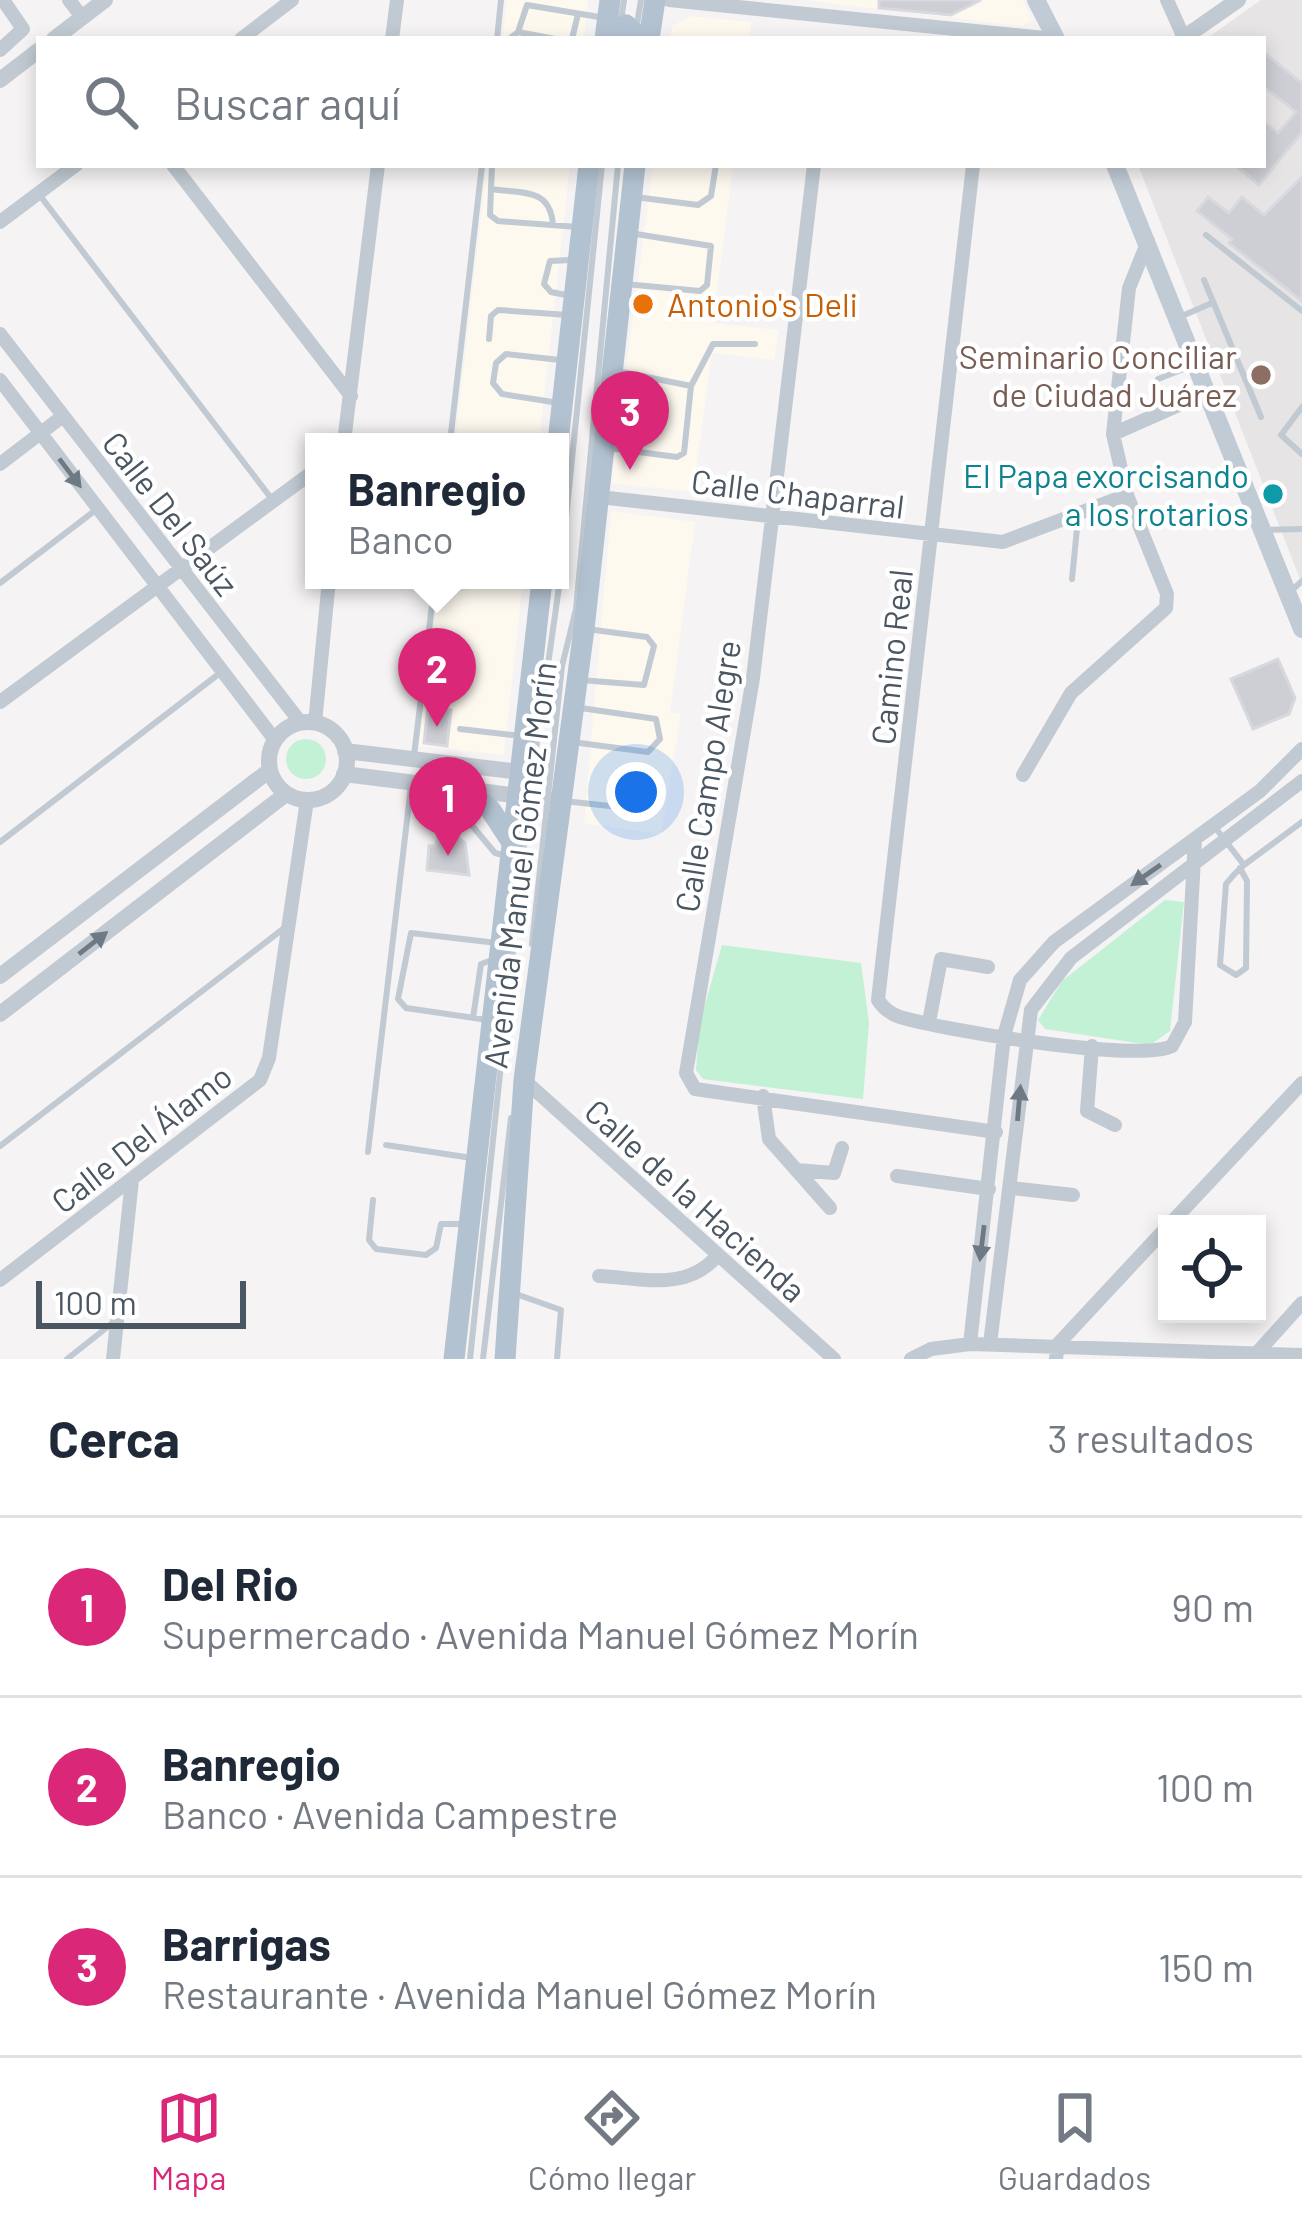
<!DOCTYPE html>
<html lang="es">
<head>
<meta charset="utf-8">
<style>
	:root { --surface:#fff; --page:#f2f2f3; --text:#1f2937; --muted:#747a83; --line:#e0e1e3; --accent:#db2777 }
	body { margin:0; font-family:Barlow,sans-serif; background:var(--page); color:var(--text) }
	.controls { position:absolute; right:36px; bottom:36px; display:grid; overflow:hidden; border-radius:0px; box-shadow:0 6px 18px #0003 }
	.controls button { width:108px; height:108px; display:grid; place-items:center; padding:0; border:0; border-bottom:3px solid var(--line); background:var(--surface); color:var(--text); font:60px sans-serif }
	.scale { position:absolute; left:36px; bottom:30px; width:210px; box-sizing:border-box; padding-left:12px; border:6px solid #4a5661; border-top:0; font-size:33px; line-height:42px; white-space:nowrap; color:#4a5661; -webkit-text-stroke:9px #fff; paint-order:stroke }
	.you { position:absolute; left:636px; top:792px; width:42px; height:42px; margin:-30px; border:9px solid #fff; border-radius:50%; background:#1a73e8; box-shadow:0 0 0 18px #1a73e833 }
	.badge { display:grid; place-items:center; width:78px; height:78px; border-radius:50%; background:var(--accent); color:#fff; font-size:39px; font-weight:700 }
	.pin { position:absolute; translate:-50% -99px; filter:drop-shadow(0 3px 6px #0008) }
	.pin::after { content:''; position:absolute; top:63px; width:42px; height:36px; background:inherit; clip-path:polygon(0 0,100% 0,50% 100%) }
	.popup { position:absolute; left:305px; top:433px; width:264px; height:156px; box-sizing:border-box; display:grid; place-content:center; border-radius:0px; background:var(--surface); filter:drop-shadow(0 3px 9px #0005); font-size:39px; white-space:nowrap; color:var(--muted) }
	.popup b { font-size:45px; color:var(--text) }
	.popup::after { content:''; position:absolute; left:50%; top:100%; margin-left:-24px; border:24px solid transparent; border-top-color:var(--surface) }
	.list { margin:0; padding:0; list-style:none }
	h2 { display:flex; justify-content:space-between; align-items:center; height:156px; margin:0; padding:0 48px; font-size:51px }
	h2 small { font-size:39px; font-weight:400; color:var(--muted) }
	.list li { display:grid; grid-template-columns:78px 1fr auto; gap:36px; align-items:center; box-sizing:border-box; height:180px; padding:0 48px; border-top:3px solid var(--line) }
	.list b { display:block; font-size:45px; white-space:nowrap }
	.list p { margin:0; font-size:39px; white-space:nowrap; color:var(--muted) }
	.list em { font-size:39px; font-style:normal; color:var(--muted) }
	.icon { flex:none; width:66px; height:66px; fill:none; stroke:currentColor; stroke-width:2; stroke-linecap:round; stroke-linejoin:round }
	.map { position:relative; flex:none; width:1302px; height:1359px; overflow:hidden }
	.search { position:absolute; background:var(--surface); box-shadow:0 6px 18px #0003; left:36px; right:36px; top:36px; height:132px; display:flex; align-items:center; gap:30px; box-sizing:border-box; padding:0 42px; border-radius:0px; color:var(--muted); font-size:45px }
	.sheet { height:696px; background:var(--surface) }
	nav { display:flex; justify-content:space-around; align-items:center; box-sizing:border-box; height:168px; border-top:3px solid var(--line); background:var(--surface); font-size:33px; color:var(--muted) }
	nav a { display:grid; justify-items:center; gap:6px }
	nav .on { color:var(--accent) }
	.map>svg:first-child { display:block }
</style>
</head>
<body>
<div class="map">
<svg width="1302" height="1359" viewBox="0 0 1302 1359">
	<rect width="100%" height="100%" fill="#f5f3f3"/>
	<!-- commercial -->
	<path fill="#fdf9ef" d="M507,0h81l-4,39h-82z
		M803,0h220l9,20 -10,6z
		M691,16l60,6 -2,17h-79l2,-13z
		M487,165h83l-31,277h-84z
		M653,165h80l-20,158 66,7 -5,30 -62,-7 -19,139 -82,-9z
		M611,511l84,11 -25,191 11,1 -20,120 -77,-11z
		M439,580h84l-19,175 -85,-9z"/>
	<!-- education -->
	<path fill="#e6e4e5" d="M1261,0h41v584l-164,-419h125v-126h-57z"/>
	<!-- green -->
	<path fill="#c3f1d5" d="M286 759a20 20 0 1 1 40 0a20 20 0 1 1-40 0Z
		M1165,900l19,2 -14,129 -20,14 -105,-16 -7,-9 24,-39z
		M722,945l139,18 8,60 -6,76 -160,-20 -7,-9 3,-45z"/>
	<!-- building -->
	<path fill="#cdcfd5" stroke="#d7d9de" stroke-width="3" d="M879,0h102l-30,15 -72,-7z
		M1263,52l39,31v49l-43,53 -24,-20h28v-44l15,12 18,-21 -33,-26z
		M1302,177v124l-73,-58 3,-4 -35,-28 11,-14 21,16 13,-16 22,18z
		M1278,659l17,39 -6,16 -36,15 -22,-50z
		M428,707l23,3 -4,36 -23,-3z
		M438,836h18l9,7 4,32 -42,-5 2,-24h7z"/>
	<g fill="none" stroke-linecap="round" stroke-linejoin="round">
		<!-- service -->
		<path stroke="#c1cad2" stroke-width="6" d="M621,20l3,-20
			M637,24l4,-24
			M518,32l37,7
			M497,39l4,-39
			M509,39l9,-7 9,-27 78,13
			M572,39l6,-25
			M491,189l1,-24
			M38,193l233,305
			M635,197l63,8 13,-9 5,-31
			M553,225c-3,-38 -30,-31 -62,-36l-1,26 8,6 80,6
			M1206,235l96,76
			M1204,280l57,137
			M625,284l75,7 7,-6 4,-39 -75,-12
			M571,296l-20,-4 -7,-8 6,-23 21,-1
			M1182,316l30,-13
			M489,339l2,-23 7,-6 70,5
			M1158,379l36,-14
			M691,386l22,-42h42
			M559,403l-57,-9 -9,-11 3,-20 10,-9 54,6
			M1302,407l-21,28 21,19
			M450,442l32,-277
			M608,448l69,9 7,-4 7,-67 -74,-15
			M1264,530l38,-1
			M560,577l42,-412
			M1072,579l6,-61
			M0,583l97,-74
			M1291,591l11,-10
			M580,680l64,5 10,-39 -7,-9 -60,-8
			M460,729l61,7
			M572,742l76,10 12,-13 -4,-20 -75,-11
			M414,756l21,-176
			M439,788l7,25 23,9 26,31 12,3
			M564,801l73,8 8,-30
			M1214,826l30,39
			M0,842l220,-169
			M1240,868l7,13 -1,87 -10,7 -16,-10 6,-81c6,-8 11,-13 18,-19l58,-43
			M532,944l30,-278 14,-57 42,-444
			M473,1018l8,-54 11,-4
			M488,1020l-82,-12 -8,-9 13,-66 86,10
			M386,1145l86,13
			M0,1146l283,-217
			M368,1152l43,-366
			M373,1200l-4,40 7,9 50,6 10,-7 5,-24h25
			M516,1294l45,16 -4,49
			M67,1359l48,-38
			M470,1359l59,-561 31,-218
			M483,1359l28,-241"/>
		<!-- minor -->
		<path stroke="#c1cad2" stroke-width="14" d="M69,0l13,17
			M669,0l385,39
			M1167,0l17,38
			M241,39l51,-39
			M392,39l5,-39
			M0,50l23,-21 -20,-29
			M173,165l178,231
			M814,165l-61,513 -67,395 9,16 301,43
			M973,165l-95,835c6,9 12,14 22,17 43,13 238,46 272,29l13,-24 10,-182
			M0,222l76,-57
			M0,334l301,389
			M0,380l275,360
			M1113,434l95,-42
			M344,442l34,-277
			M0,464l63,-48
			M599,497l404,45 124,-47
			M0,702l314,-231
			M315,723l14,-143
			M1023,775l48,-82 95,-85 1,-14 -40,-99 -14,-61 16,-146 19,-47
			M929,1022l12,-63 47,8
			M1092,1046l-5,65 28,14
			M524,1080l310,279
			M763,1096l6,43 61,69
			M796,1170l38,3 8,-25
			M897,1176l92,13
			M1011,1188l62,7
			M1170,1224l132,-141
			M599,1276c43,2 87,16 118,-20
			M0,1280l260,-200 9,-22 38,-258
			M970,1344l34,-308 16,-56 34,-38 206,-151 42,-42
			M990,1344l41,-334 40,-52 231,-177
			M1256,1354l46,-51
			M113,1359l19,-179
			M911,1359l20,-10 39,-5 332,11
			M1056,1359l2,-15 109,-117"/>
		<!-- tertiary -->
		<path stroke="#c1cad2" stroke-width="16" d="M54,39l51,-39
			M1182,39l56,-39
			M0,80l39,-30
			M269 761a39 39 0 1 1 78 0a39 39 0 1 1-78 0Z
			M345,751l176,21
			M344,774l216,27
			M0,976l270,-206
			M0,1014l286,-220"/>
		<!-- secondary -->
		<path stroke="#c1cbd6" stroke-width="18" d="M1036,0l20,39
			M1115,165l187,464"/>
		<!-- primary -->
		<path stroke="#b3c2d1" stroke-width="21" d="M606,34l20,-9 15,14
			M605,39l5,-39
			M649,39l6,-39
			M558,442l31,-277
			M468,792l22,17 23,35
			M454,1359l88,-779
			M505,1359l19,-279 60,-451 51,-464"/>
	</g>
	<!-- one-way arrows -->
	<defs><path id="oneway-solid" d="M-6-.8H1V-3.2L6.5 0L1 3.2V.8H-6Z" transform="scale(3)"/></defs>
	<g fill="#6e7983">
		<use href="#oneway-solid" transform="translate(70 473) rotate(53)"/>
		<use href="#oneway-solid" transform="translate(1146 875) rotate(145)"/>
		<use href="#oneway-solid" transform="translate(93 943) rotate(-38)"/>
		<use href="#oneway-solid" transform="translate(1019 1103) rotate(-85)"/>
		<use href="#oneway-solid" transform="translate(982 1243) rotate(97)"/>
	</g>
	<!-- markers -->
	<circle fill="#e8710a" stroke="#fff" stroke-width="4.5" cx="643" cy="304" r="12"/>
	<circle fill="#8d6e63" stroke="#fff" stroke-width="4.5" cx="1261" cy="375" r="12"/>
	<circle fill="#0f9aa8" stroke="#fff" stroke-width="4.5" cx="1273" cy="494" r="12"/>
	<g text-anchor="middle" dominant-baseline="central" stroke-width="9" stroke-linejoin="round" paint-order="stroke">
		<!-- food labels -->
		<g font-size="33" fill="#c56008" stroke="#fff" text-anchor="start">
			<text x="667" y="304">Antonio's Deli</text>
		</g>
		<!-- education labels -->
		<g font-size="33" fill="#785e54" stroke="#fff" text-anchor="end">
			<text x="1237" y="356">Seminario Conciliar<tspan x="1237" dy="38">de Ciudad Juárez</tspan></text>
		</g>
		<!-- culture labels -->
		<g font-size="33" fill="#0d838f" stroke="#fff" text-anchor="end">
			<text x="1249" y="475">El Papa exorcisando<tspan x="1249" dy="38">a los rotarios</tspan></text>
		</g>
		<!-- street labels -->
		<g font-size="33" fill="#4a5661" stroke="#fff">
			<text transform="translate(798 493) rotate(7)">Calle Chaparral</text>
			<text transform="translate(171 513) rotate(52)">Calle Del Saúz</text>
			<text transform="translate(891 657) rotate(-84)">Camino Real</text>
			<text transform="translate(707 776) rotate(-81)">Calle Campo Alegre</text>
			<text transform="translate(519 865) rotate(-83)">Avenida Manuel Gómez Morín</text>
			<text transform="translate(141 1138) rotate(-38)">Calle Del Álamo</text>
			<text transform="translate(696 1200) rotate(42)">Calle de la Hacienda</text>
		</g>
	</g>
</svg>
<div class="controls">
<button><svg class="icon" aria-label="locate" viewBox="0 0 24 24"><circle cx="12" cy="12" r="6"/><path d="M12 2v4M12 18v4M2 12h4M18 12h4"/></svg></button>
</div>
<div class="scale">100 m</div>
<div class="you"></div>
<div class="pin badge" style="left:448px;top:856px">1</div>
<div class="pin badge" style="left:437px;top:727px">2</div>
<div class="popup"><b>Banregio</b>Banco</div>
<div class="pin badge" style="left:630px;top:470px">3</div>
<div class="search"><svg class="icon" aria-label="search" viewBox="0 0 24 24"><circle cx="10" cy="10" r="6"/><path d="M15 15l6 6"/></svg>Buscar aquí</div>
</div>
<section class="sheet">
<h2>Cerca<small>3 resultados</small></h2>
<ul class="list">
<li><span class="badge">1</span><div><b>Del Rio</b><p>Supermercado · Avenida Manuel Gómez Morín</p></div><em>90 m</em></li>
<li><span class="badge">2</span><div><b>Banregio</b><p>Banco · Avenida Campestre</p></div><em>100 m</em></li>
<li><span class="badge">3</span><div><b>Barrigas</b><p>Restaurante · Avenida Manuel Gómez Morín</p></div><em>150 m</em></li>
</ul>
</section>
<nav>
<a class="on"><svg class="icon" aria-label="map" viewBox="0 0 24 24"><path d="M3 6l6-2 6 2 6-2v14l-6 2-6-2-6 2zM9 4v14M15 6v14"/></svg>Mapa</a>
<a><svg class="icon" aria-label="directions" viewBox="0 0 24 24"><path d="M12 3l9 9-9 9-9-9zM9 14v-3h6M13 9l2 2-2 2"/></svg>Cómo llegar</a>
<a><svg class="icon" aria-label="saved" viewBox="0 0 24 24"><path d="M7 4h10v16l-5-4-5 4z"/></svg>Guardados</a>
</nav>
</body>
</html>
